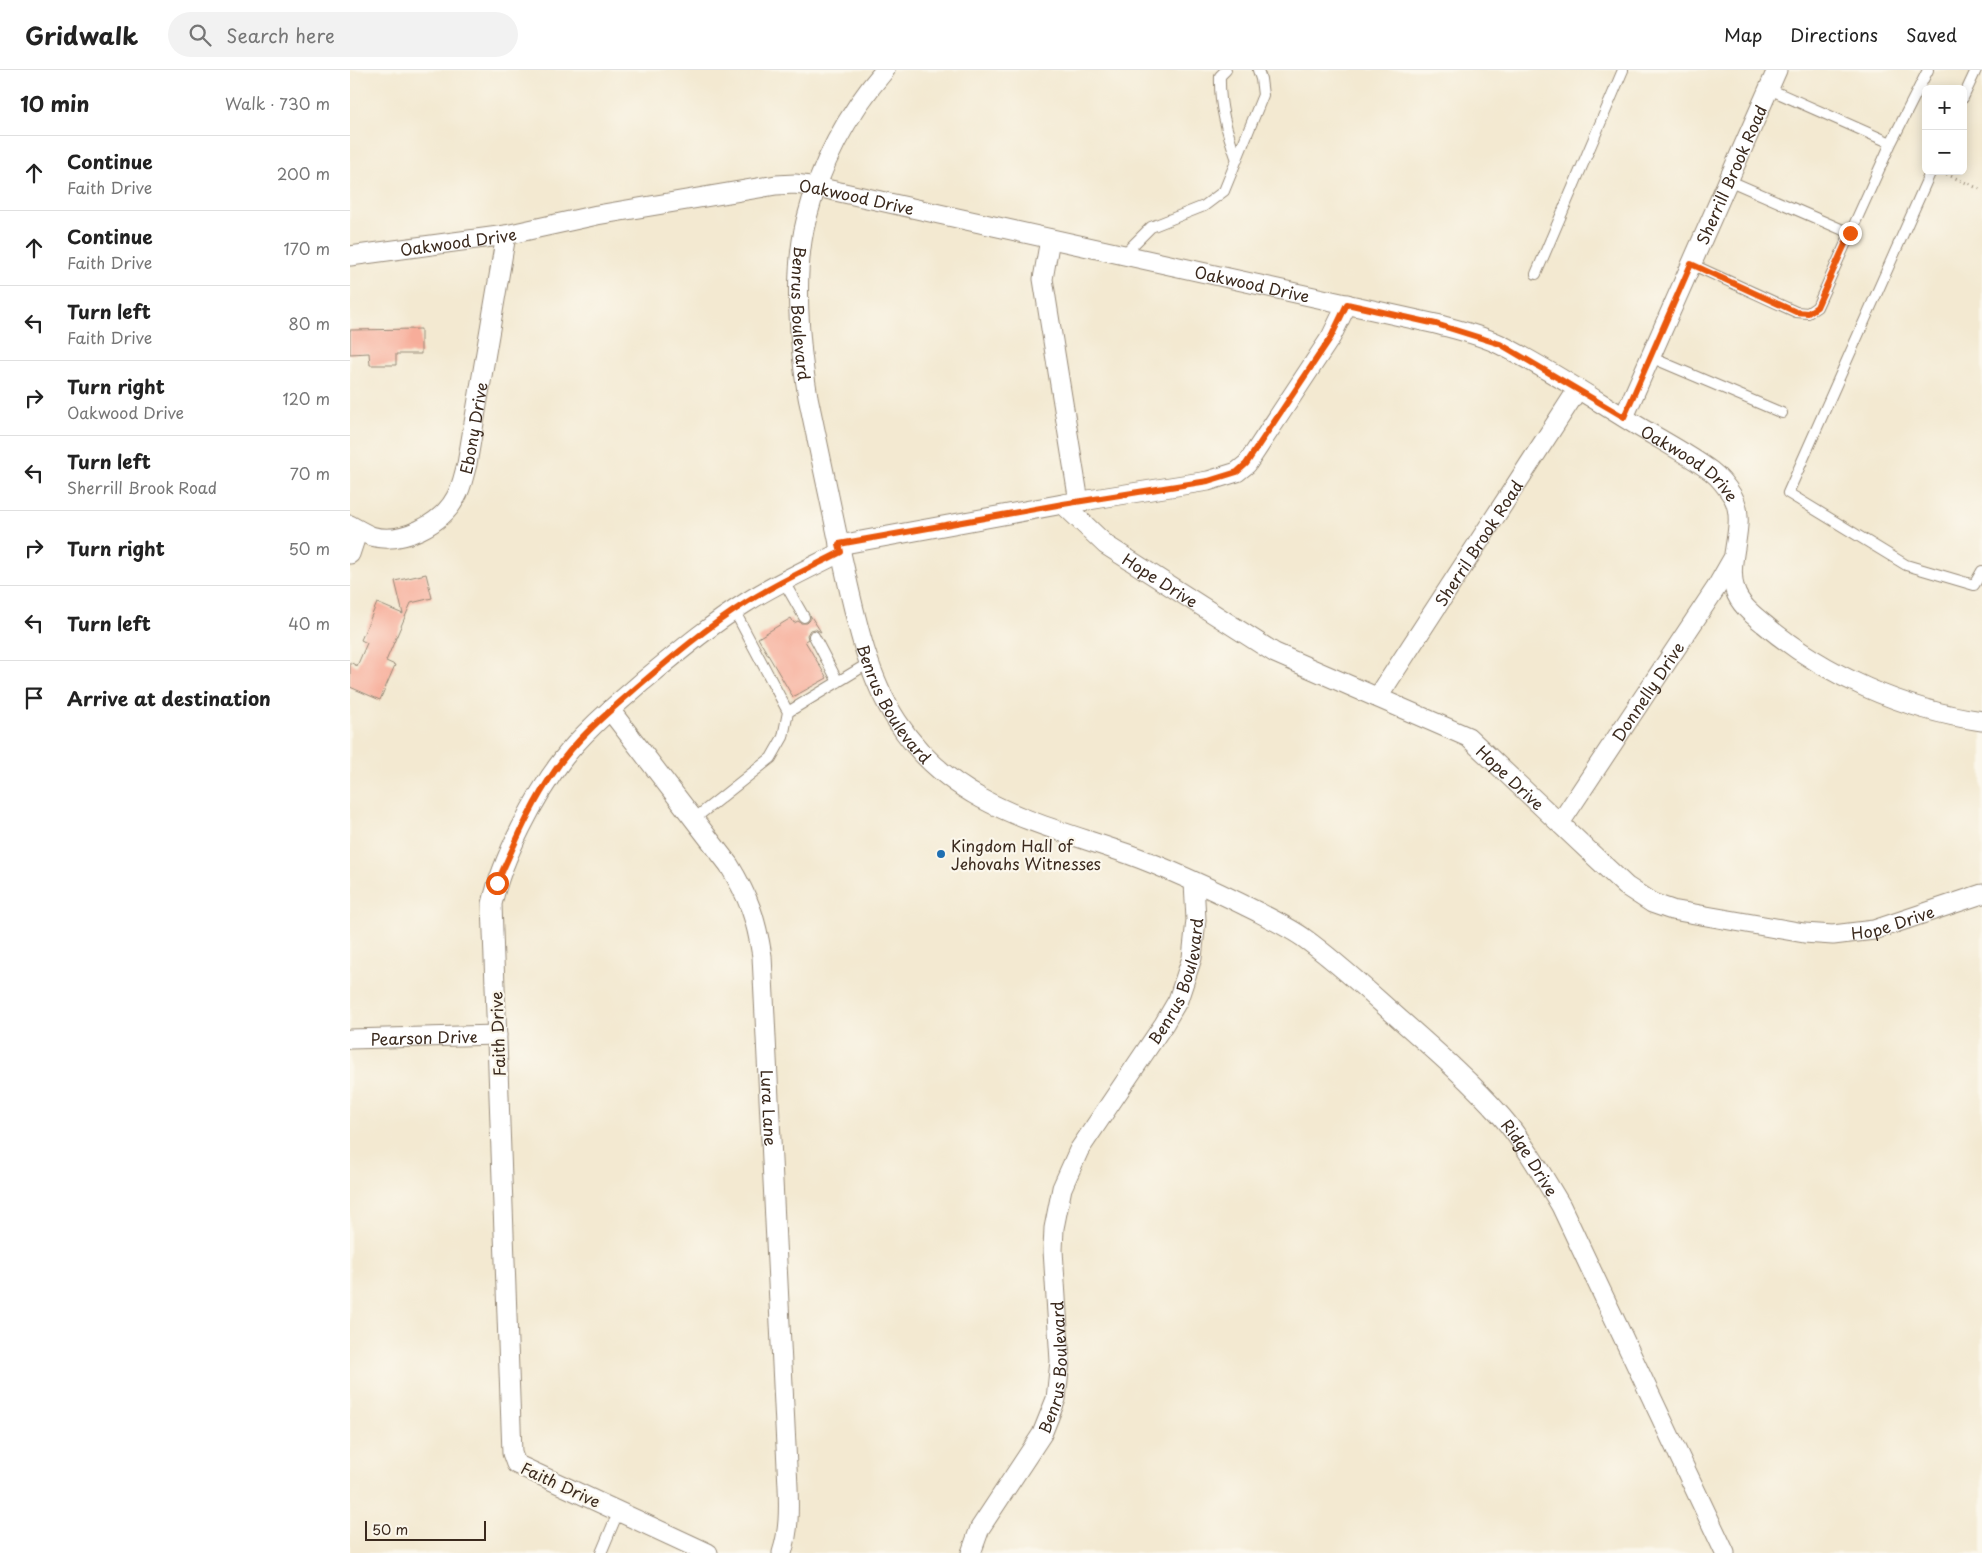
<!DOCTYPE html>
<html lang="en">
<head>
<meta charset="utf-8">
<style>
	:root { --surface:#fff; --page:#f2f2f2; --text:#222; --muted:#767676; --line:#e0e0e0 }
	body { margin:0; font-family:"Playpen Sans",sans-serif; background:var(--page); color:var(--text) }
	.controls { position:absolute; right:15px; top:15px; display:grid; overflow:hidden; border-radius:8px; box-shadow:0 2px 12px #0003 }
	.controls button { width:45px; height:45px; display:grid; place-items:center; padding:0; border:0; border-bottom:1px solid var(--line); background:var(--surface); color:var(--text); font:25px sans-serif }
	.scale { position:absolute; left:15px; bottom:12px; width:121px; box-sizing:border-box; padding-left:5px; border:2px solid #3b2a1e; border-top:0; font-size:14px; line-height:18px; white-space:nowrap; color:#3b2a1e; -webkit-text-stroke:4px #fbf7ec; paint-order:stroke }
	.stop { position:absolute; width:15px; height:15px; margin:-11px; border:4px solid #ea580c; border-radius:50%; background:#fff }
	.stop.end { background:#ea580c; border-color:#fff; box-shadow:0 1px 5px #0008 }
	.list { margin:0; padding:0; list-style:none }
	h2 { display:flex; justify-content:space-between; align-items:center; height:65px; margin:0; padding:0 20px; font-size:21px }
	h2 small { font-size:16px; font-weight:400; color:var(--muted) }
	.list li { display:grid; grid-template-columns:32px 1fr auto; gap:15px; align-items:center; box-sizing:border-box; height:75px; padding:0 20px; border-top:1px solid var(--line) }
	.list b { display:block; font-size:19px; white-space:nowrap }
	.list p { margin:0; font-size:16px; white-space:nowrap; color:var(--muted) }
	.list em { font-size:16px; font-style:normal; color:var(--muted) }
	.icon { flex:none; width:28px; height:28px; fill:none; stroke:currentColor; stroke-width:2; stroke-linecap:round; stroke-linejoin:round }
	.map { position:relative; flex:none; width:1632px; height:1483px; overflow:hidden }
	header { display:flex; align-items:center; gap:30px; box-sizing:border-box; height:70px; padding:0 25px; background:var(--surface); border-bottom:1px solid var(--line) }
	header strong { font-size:24px }
	nav { display:flex; gap:28px; margin-inline-start:auto; font-size:18px }
	.search { width:350px; height:45px; background:var(--page); display:flex; align-items:center; gap:12px; box-sizing:border-box; padding:0 18px; border-radius:28px; color:var(--muted); font-size:19px }
	main { display:flex }
	aside { flex:1; background:var(--surface) }
	.map>svg:first-child { display:block }
</style>
</head>
<body>
<header>
<strong>Gridwalk</strong>
<div class="search"><svg class="icon" aria-label="search" viewBox="0 0 24 24"><circle cx="10" cy="10" r="6"/><path d="M15 15l6 6"/></svg>Search here</div>
<nav><a>Map</a><a>Directions</a><a>Saved</a></nav>
</header>
<main>
<aside>
<h2>10 min<small>Walk · 730 m</small></h2>
<ul class="list">
<li><svg class="icon" aria-label="ahead" viewBox="0 0 24 24"><path d="M12 20V5M6 11l6-6 6 6"/></svg><div><b>Continue</b><p>Faith Drive</p></div><em>200 m</em></li>
<li><svg class="icon" aria-label="ahead" viewBox="0 0 24 24"><path d="M12 20V5M6 11l6-6 6 6"/></svg><div><b>Continue</b><p>Faith Drive</p></div><em>170 m</em></li>
<li><svg class="icon" aria-label="left" viewBox="0 0 24 24"><path d="M17 20v-9H6M10 6l-5 5 5 5"/></svg><div><b>Turn left</b><p>Faith Drive</p></div><em>80 m</em></li>
<li><svg class="icon" aria-label="right" viewBox="0 0 24 24"><path d="M7 20v-9h11M14 6l5 5-5 5"/></svg><div><b>Turn right</b><p>Oakwood Drive</p></div><em>120 m</em></li>
<li><svg class="icon" aria-label="left" viewBox="0 0 24 24"><path d="M17 20v-9H6M10 6l-5 5 5 5"/></svg><div><b>Turn left</b><p>Sherrill Brook Road</p></div><em>70 m</em></li>
<li><svg class="icon" aria-label="right" viewBox="0 0 24 24"><path d="M7 20v-9h11M14 6l5 5-5 5"/></svg><div><b>Turn right</b></div><em>50 m</em></li>
<li><svg class="icon" aria-label="left" viewBox="0 0 24 24"><path d="M17 20v-9H6M10 6l-5 5 5 5"/></svg><div><b>Turn left</b></div><em>40 m</em></li>
<li><svg class="icon" aria-label="arrive" viewBox="0 0 24 24"><path d="M6 21V4h12l-3 4 3 4H6"/></svg><div><b>Arrive at destination</b></div></li>
</ul>
</aside>
<div class="map">
<svg width="1632" height="1483" viewBox="0 0 1632 1483">
	<rect width="100%" height="100%" fill="#fbf7ec"/>
	<filter id="ink" filterUnits="userSpaceOnUse"><feTurbulence type="fractalNoise" baseFrequency=".02" numOctaves="2"/><feDisplacementMap in="SourceGraphic" scale="10" xChannelSelector="R" yChannelSelector="G"/><feConvolveMatrix kernelMatrix="1 2 1 2 8 2 1 2 1" color-interpolation-filters="sRGB"/></filter>
	<filter id="wash" filterUnits="userSpaceOnUse"><feTurbulence type="fractalNoise" baseFrequency=".0096" numOctaves="4" result="noise"/><feDisplacementMap in="SourceGraphic" scale="20" xChannelSelector="R" yChannelSelector="G"/><feGaussianBlur stdDeviation="1.12" result="paint"/><feColorMatrix in="noise" values="0 0 0 0 0 0 0 0 0 0 0 0 0 0 0 0 0 1.4 0 .05"/><feComposite in="paint" operator="in"/></filter>
	<g filter="url(#wash)">
		<rect width="100%" height="100%" fill="#f3e9d1"/>
		<g id="blocks">
			<!-- building -->
			<path fill="#f7ad9a" d="M71,259v25h-25v11h-26l-1,-12 -19,1v-24z
				M76,504l6,24 -21,5 -25,58 9,4 -15,35 -30,-13v-25l7,4 10,-23 -6,-3 16,-37 26,11 -8,-33z
				M460,545l11,17 -6,-3 -5,1 -3,5 1,4 -3,2 22,37 -34,19 -35,-59 33,-20 3,5 4,-2 3,2h6l3,-3z"/>
		</g>
	</g>
	<g filter="url(#ink)">
		<use href="#blocks" fill-opacity="0" stroke="#978a78" stroke-width="1"/>
		<g fill="none" stroke-linecap="round" stroke-linejoin="round">
			<defs>
				<path id="lane" d="M876,0l-6,6c-1,30 7,56 17,84
					M1419,19l122,54 37,-73
					M1613,28l13,-28
					M1581,101l-143,322 118,72 68,20 8,-14
					M1378,110l122,53
					M772,186l29,-29 53,-21 20,-15 39,-96 -2,-16 -3,-9
					M1341,194l105,48 12,1 9,-6 74,-164
					M1186,204l87,-204
					M1300,287l132,56
					M434,512l20,35
					M384,540l54,102
					M464,566l24,46
					M344,749l77,-61 12,-21 5,-25 81,-49
					M251,1483l13,-31 6,-10"/>
				<g id="street">
					<path id="s1" d="M535,0c-38,44 -65,95 -79,151 -13,51 -7,124 2,176 11,52 22,104 33,156 13,57 24,119 56,168 54,85 143,102 231,133 44,16 88,37 130,58 15,8 32,16 46,26 36,26 67,56 100,85 34,30 68,60 98,94 23,27 41,59 59,89l164,347"/>
					<path d="M700,169l-7,40 36,223"/>
					<path id="s2" d="M0,186l156,-21 91,-20 179,-30 19,-1 22,3 619,137c22,6 45,11 65,21 44,22 85,49 127,75 27,17 57,32 83,51 8,6 17,18 22,26 15,27 -8,63 2,93 4,14 18,25 29,34 60,51 140,86 218,97"/>
					<path id="s3" d="M1274,347l153,-347"/>
					<path id="s4" d="M713,434l43,41 169,108 193,84 158,149 26,17 20,7 132,23 29,2 41,-5 108,-36"/>
					<path id="s5" d="M0,455c7,4 14,8 21,11 30,9 71,-12 85,-39 6,-10 8,-23 11,-33l39,-229"/>
					<path d="M489,475l224,-41 145,-23 29,-9 10,-8 84,-127 16,-33"/>
					<path d="M0,484l8,-24"/>
					<path id="s6" d="M1028,627l200,-308"/>
					<path id="s7" d="M260,640l119,155c20,33 27,53 33,91l26,531c1,23 1,44 -6,66"/>
					<path id="s8" d="M1210,753l156,-235 16,-28"/>
					<path id="s9" d="M0,969l147,-4"/>
					<path d="M358,1483l-192,-89 -4,-11 -20,-549c10,-45 43,-109 71,-145 22,-29 52,-53 79,-77 34,-28 68,-57 105,-80 30,-19 63,-34 94,-50"/>
					<path id="s10" d="M621,1483l9,-25 62,-94 14,-35 4,-38 -7,-111 1,-22 8,-40 17,-38 85,-126 14,-24 14,-42 4,-38 -2,-38"/>
				</g>
			</defs>
			<!-- lane casing -->
			<use href="#lane" stroke="#978a78" stroke-width="12"/>
			<!-- street casing -->
			<use href="#street" stroke="#978a78" stroke-width="21"/>
			<!-- path -->
			<path stroke="#978a78" stroke-width="3" stroke-dasharray="1 4" stroke-linecap="butt" d="M1592,102l40,18"/>
			<!-- lane -->
			<use href="#lane" stroke="#fff" stroke-width="10"/>
			<!-- street -->
			<use href="#street" stroke="#fff" stroke-width="19"/>
		</g>
	</g>
	<g fill="none" stroke-linecap="round" stroke-linejoin="round" filter="url(#ink)">
		<!-- route -->
		<path stroke="#ea580c" stroke-width="6" d="M147,813c17,-37 33,-77 57,-111 21,-32 53,-59 82,-84 36,-31 71,-61 111,-86 30,-19 63,-34 94,-50l-2,-8 224,-40 145,-23 29,-9 9,-8 85,-127 16,-33 89,20 64,20 124,73 67,-153 105,48 12,1 9,-6 33,-74"/>
	</g>
	<!-- markers -->
	<circle fill="#1f6fb2" stroke="#fbf7ec" stroke-width="2" cx="591" cy="784" r="5"/>
	<g text-anchor="middle" dominant-baseline="central" stroke-width="4.5" stroke-linejoin="round" paint-order="stroke">
		<!-- street labels -->
		<g font-size="16" fill="#3b2a1e" stroke="#fbf7ec">
			<text stroke="none"><textPath href="#s3" startOffset="265">Sherrill Brook Road</textPath></text>
			<text stroke="none"><textPath href="#s2" startOffset="514">Oakwood Drive</textPath></text>
			<text stroke="none"><textPath href="#s2" startOffset="109">Oakwood Drive</textPath></text>
			<text stroke="none"><textPath href="#s2" startOffset="919">Oakwood Drive</textPath></text>
			<text stroke="none"><textPath href="#s1" startOffset="265">Benrus Boulevard</textPath></text>
			<text stroke="none"><textPath href="#s5" startOffset="195">Ebony Drive</textPath></text>
			<text stroke="none"><textPath href="#s2" startOffset="1399">Oakwood Drive</textPath></text>
			<text stroke="none"><textPath href="#s6" startOffset="184">Sherril Brook Road</textPath></text>
			<text stroke="none"><textPath href="#s4" startOffset="124">Hope Drive</textPath></text>
			<text stroke="none"><textPath href="#s8" startOffset="158">Donnelly Drive</textPath></text>
			<text stroke="none"><textPath href="#s1" startOffset="670">Benrus Boulevard</textPath></text>
			<text stroke="none"><textPath href="#s4" startOffset="529">Hope Drive</textPath></text>
			<text stroke="none"><textPath href="#s4" startOffset="964">Hope Drive</textPath></text>
			<text stroke="none"><textPath href="#s10" startOffset="628">Benrus Boulevard</textPath></text>
			<text transform="translate(147 964) rotate(-92)">Faith Drive</text>
			<text stroke="none"><textPath href="#s9" startOffset="74">Pearson Drive</textPath></text>
			<text stroke="none"><textPath href="#s7" startOffset="445">Lura Lane</textPath></text>
			<text stroke="none"><textPath href="#s1" startOffset="1471">Ridge Drive</textPath></text>
			<text stroke="none"><textPath href="#s10" startOffset="208">Benrus Boulevard</textPath></text>
			<text transform="translate(211 1414) rotate(25)">Faith Drive</text>
		</g>
		<!-- poi labels -->
		<g font-size="16" fill="#3b2a1e" stroke="#fbf7ec" text-anchor="start">
			<text x="601" y="775">Kingdom Hall of<tspan x="601" dy="18">Jehovahs Witnesses</tspan></text>
		</g>
	</g>
</svg>
<div class="controls">
<button>+</button>
<button>−</button>
</div>
<div class="scale">50 m</div>
<div class="stop" style="left:147px;top:813px"></div>
<div class="stop end" style="left:1500px;top:163px"></div>
</div>
</main>
</body>
</html>
